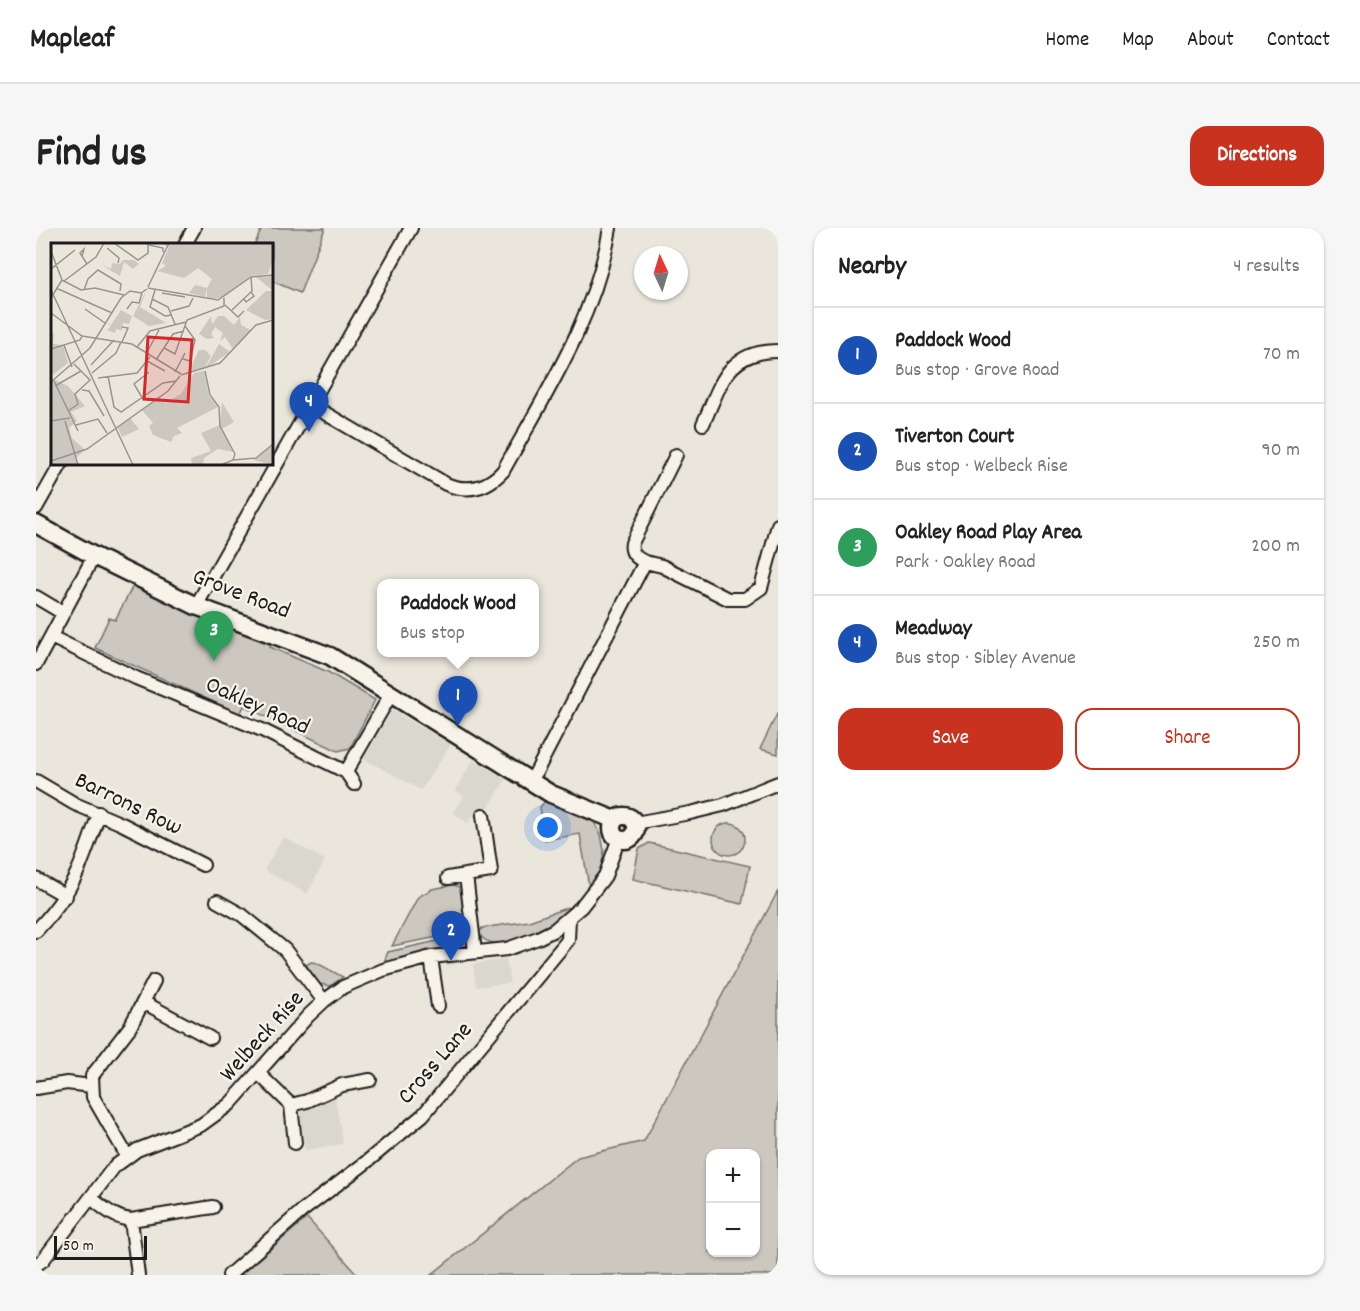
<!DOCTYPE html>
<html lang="en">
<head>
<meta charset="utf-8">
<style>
	:root { --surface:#fff; --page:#f6f6f6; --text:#222; --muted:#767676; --line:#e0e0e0; --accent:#c8321e }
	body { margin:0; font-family:Dekko,sans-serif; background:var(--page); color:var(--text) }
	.controls { position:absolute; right:18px; bottom:18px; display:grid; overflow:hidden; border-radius:12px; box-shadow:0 2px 4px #0004 }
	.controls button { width:54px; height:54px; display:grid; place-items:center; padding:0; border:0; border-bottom:2px solid var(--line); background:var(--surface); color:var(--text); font:30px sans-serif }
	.compass { position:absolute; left:598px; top:18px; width:54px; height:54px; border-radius:50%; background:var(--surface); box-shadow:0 2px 4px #0004; rotate:356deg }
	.scale { position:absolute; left:18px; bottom:15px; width:93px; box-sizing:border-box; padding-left:6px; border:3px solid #1c1c1c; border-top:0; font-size:16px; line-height:21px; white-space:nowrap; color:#1c1c1c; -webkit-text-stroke:4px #f7f3e8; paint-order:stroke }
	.you { position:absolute; left:512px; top:600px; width:21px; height:21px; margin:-15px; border:4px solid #fff; border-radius:50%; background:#1a73e8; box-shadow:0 0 0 9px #1a73e833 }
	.badge { display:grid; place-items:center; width:39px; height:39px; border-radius:50%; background:var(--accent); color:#fff; font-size:20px; font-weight:700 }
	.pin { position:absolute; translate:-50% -50px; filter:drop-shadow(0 2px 3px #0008) }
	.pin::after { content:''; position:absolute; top:32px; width:21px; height:18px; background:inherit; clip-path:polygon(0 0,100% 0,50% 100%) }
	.popup { position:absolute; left:341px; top:351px; width:162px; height:78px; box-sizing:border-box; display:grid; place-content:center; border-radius:12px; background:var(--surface); filter:drop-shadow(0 2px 4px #0005); font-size:20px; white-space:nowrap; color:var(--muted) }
	.popup b { font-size:22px; color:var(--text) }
	.popup::after { content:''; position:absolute; left:50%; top:100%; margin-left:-12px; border:12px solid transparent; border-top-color:var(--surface) }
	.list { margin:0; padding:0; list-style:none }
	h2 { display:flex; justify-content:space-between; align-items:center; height:78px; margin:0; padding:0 24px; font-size:26px }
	h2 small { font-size:20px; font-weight:400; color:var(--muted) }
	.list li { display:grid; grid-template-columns:39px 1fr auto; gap:18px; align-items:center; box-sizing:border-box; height:96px; padding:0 24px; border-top:2px solid var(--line) }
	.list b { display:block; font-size:22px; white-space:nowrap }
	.list p { margin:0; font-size:20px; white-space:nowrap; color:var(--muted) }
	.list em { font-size:20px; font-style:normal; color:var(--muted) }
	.actions { display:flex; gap:12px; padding:18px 24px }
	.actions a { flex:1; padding:14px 0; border:2px solid var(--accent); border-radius:18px; text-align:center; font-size:21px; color:var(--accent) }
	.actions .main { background:var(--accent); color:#fff }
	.map { position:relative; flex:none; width:742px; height:1047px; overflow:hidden; border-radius:18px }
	header { display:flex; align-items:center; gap:36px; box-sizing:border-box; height:84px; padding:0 30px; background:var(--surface); border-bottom:2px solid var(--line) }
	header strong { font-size:28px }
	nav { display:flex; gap:33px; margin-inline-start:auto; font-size:21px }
	.intro { display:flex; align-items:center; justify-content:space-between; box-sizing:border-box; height:144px; padding:0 36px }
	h1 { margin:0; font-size:42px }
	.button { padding:15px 27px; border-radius:18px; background:var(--accent); color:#fff; font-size:21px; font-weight:700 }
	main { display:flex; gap:36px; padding:0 36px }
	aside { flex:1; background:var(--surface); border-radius:18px; box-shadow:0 2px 4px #0004 }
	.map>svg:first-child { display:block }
</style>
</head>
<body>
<header>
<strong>Mapleaf</strong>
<nav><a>Home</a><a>Map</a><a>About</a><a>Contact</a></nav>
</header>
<div class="intro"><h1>Find us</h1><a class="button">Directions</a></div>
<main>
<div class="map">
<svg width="742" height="1047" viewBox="0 0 742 1047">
	<rect width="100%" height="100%" fill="#eae6dc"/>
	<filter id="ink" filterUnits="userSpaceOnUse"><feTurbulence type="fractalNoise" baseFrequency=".0167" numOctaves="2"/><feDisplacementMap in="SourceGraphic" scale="12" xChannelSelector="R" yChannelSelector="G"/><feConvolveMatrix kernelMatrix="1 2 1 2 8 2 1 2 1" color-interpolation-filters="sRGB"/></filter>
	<g filter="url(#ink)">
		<!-- built -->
		<path fill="#dad7ce" d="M356,482l59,34 -30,46 -57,-31z
			M437,532l33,19 -19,31 -11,8 -4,-2 -4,7 -15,-10 11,-16 -9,-7z
			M247,609l42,23 -18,34 -43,-24z
			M470,731l4,24 -34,4 -3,-23z
			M299,869l8,47 -38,6 -5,-38z"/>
		<!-- green -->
		<path fill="#ccc8c0" stroke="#74726e" stroke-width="1.5" fill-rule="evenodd" d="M226,0h63l-25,65 -28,-12v-37h-17z
			M99,354l137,59 -2,6 58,25 47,28 -25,48 -12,3 -94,-45 -4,8 -145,-66 14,-30 6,2z
			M742,484v42l-18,-5z
			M510,572l46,19 9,15 3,17 -3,18 -12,18 -9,-53 -35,6 -5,-33z
			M677 611a16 16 0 1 1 32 0a16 16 0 1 1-32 0Z
			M613,615l101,23 -8,38 -109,-25 6,-30z
			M417,657l7,2 7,42 -4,3 -71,14 26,-49 14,-8z
			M742,663v384h-347l147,-118 66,-16zM674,926h46v98h-46z
			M533,679h2c-10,18 -79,54 -92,26l3,-5 47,-7z
			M424,708h7l-5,7 -9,4 -69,15 4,-10z
			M275,734l6,1 26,14 -13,9 -10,-2 -14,-19z
			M271,990l51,57h-118z"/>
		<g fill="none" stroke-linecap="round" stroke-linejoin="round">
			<defs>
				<path id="street" d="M149,16l9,-16
					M275,177l135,79c22,9 41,4 57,-13 43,-78 93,-154 107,-243
					M667,196c18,-39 23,-73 75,-73
					M0,280l25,-44
					M609,334l17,4 66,33h17l16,-11 17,-63
					M0,369l27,16
					M160,378l215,-378
					M15,409l85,41 126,52 84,42 8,12
					M0,436l58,-108
					M310,544l45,-78
					M0,553l39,23 47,20 81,41
					M495,554l114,-220c-9,-4 -15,-9 -13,-19l44,-88
					M599,595l55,-10 33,-8 55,-22
					M430,647l25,-4 -8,-56
					M412,650l18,-3 9,77
					M0,651l30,17
					M181,673l25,14 43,35 39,51
					M0,703c38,-40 46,-67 63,-118
					M395,729l7,49
					M107,774l67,36
					M222,845l33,32 4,38
					M0,860l31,-5 24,3
					M255,877l16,-4 35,-16 28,-5
					M91,928l-34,-59 -1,-21 38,-49 24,-46
					M55,970c13,10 23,20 40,22l7,55
					M95,992l82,-13
					M0,1037l7,-5 71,-93 23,-17 64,-25 29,-21 78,-88 16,-15 19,-14 40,-17 48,-13 76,-8 31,-11 16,-8 27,-23 24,-31 14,-38
					M193,1047l73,-64 62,-47 59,-49 145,-175 1,-22"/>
				<path id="secondary" d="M0,296l58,32 102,50 134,50 221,138 64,26
					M576 600a12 12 0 1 1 24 0a12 12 0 1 1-24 0Z"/>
			</defs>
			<!-- street casing -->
			<use href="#street" stroke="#1c1c1c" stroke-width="16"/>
			<!-- secondary casing -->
			<use href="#secondary" stroke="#1c1c1c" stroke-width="21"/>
			<!-- street -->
			<use href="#street" stroke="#f7f3e8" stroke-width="12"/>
			<!-- secondary -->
			<use href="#secondary" stroke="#f7f3e8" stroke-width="16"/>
		</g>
	</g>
	<g text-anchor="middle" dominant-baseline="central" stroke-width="4.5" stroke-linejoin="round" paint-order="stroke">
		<!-- street labels -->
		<g font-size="24" fill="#1c1c1c" stroke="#f7f3e8">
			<text transform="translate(205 367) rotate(21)">Grove Road</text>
			<text transform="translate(221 479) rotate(24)">Oakley Road</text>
			<text transform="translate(92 577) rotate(26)">Barrons Row</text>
			<text transform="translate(227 809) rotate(-48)">Welbeck Rise</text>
			<text transform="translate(400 836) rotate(-49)">Cross Lane</text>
		</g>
	</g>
	<!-- overview -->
	<g transform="translate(15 15)">
		<rect width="222" height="222" fill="#eae6dc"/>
		<path d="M107,0h115v17l-5,14 -17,2 -28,22 -16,1v-11l-2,9 -16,-4 6,-8 12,3 5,-9 -14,-11 -14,10 -27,-7 9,-5 -4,-3 7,-16zM72,17h11l5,4 -6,5 -9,-7 -4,14 -20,-12 11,5 1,-6 8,1zM222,33v43l-8,1 -19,-10 20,-19h7l-17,-14zM95,48l-6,16 26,16 -17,3 -16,-10zM70,67l11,6 -3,8 -6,-1 -1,8 -6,-2 -1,4 -8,-3 4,-4 -5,-3 5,2zM160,73l1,8 6,-8h6l10,9 6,-8 1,8 10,5 -18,19 -8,-12 -5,4 3,-8 -8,-6 -4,7 3,4 -7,1 -8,-5zM3,90l-1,11 10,1 5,18 -17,13v-42zM168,101l11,8 -25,17zM148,107h6l6,6 -7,13 -15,2zM153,128l5,25 9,11 -41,21 5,5 -8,3 -3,6 -18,-7 -4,-9 4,-3 -11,-13 18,-13 5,6 16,-9 13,-21zM0,135l17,8 17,20 -14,6 6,9 -8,7 3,10 13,12 -9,8 4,7h-29zM171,159l12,20 -12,7 11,23 -15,-3 -14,9 -1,7h-11l-1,-7 20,-7 -10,-18 19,-8zM79,175l9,11 -17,8 -4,-9zM222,201v21l-20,-5 5,-3z" fill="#ccc8c0"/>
		<path fill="none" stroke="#98958f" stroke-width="1.5" d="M63,0l24,17 10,-7v-10M98,2l14,3v4M56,5l12,10 -1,5M0,8l11,29M31,13l2,-7 -4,4 7,11M0,26l24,-19M11,37l19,10 14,-2 29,7M13,38l32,-24 8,-14M97,44l21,-44M5,45l56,25M97,45l70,12 33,-23 22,-2M0,47l82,175M33,47l4,-11 10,-9 23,14 -1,7M104,47l-5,17 15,9 7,-1M111,50l23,4M0,55l11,-18M101,56l16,8 7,17M193,56l2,3 8,-6 -3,-4M174,62l13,12 6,-6M34,66l20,14M76,66l5,-7 7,1 3,-10M181,67l20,-19 -1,-14M120,68l18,-5 4,-8M0,70l31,23 50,8 49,30M71,84l6,1 -6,14M13,102l8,22M86,104l13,-16 36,-9M113,105l11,6 12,-34 37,-14v-8M0,106l29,-9 2,-4M95,111l13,-24M132,116l7,2 5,-21 -10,-14M105,117l17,-26 11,-3M96,118l18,10M40,122l23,-25M154,128l5,24 9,12 1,19 15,28M124,129l10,-19M41,130l24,-20 5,-11M130,132l39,-12 36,-38 17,-5M57,133l6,31 7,5 42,-29 13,-2M47,135l39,-5 13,-16M3,138l24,50M0,139l39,-34 31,-50 9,-7 11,2 6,-4M4,143l26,-15M31,147l7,1 15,25M92,156l-9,-15 15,-12M17,168l10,-7 -3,-10 15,-14 -16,-16M0,178l19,-3M14,178l13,44M25,182l22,-6 9,14M182,217l23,-2 17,-14M0,218l36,-12 81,-58 12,-15M170,222l12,-5 2,-6"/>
		<path fill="#d62828" fill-opacity="0.15" stroke="#d62828" stroke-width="3" d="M97,94l44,3 -4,62 -44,-3z"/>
		<rect width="222" height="222" fill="none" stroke="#1c1c1c" stroke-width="3"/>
	</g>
</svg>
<div class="controls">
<button>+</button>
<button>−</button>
</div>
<svg class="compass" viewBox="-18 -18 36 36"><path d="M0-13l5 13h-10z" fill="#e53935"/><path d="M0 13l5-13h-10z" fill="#767676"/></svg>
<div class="scale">50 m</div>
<div class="you"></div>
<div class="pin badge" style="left:422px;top:498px;background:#1a4fb4">1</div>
<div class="popup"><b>Paddock Wood</b>Bus stop</div>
<div class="pin badge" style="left:415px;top:733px;background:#1a4fb4">2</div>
<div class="pin badge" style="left:178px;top:433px;background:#2e9e5b">3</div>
<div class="pin badge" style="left:273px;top:204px;background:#1a4fb4">4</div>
</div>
<aside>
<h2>Nearby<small>4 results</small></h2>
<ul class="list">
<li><span class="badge" style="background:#1a4fb4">1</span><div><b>Paddock Wood</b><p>Bus stop · Grove Road</p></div><em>70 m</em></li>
<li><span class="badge" style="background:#1a4fb4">2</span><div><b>Tiverton Court</b><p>Bus stop · Welbeck Rise</p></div><em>90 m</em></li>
<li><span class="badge" style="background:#2e9e5b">3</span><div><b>Oakley Road Play Area</b><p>Park · Oakley Road</p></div><em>200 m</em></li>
<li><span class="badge" style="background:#1a4fb4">4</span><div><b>Meadway</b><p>Bus stop · Sibley Avenue</p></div><em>250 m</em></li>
</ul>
<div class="actions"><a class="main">Save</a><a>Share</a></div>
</aside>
</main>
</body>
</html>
